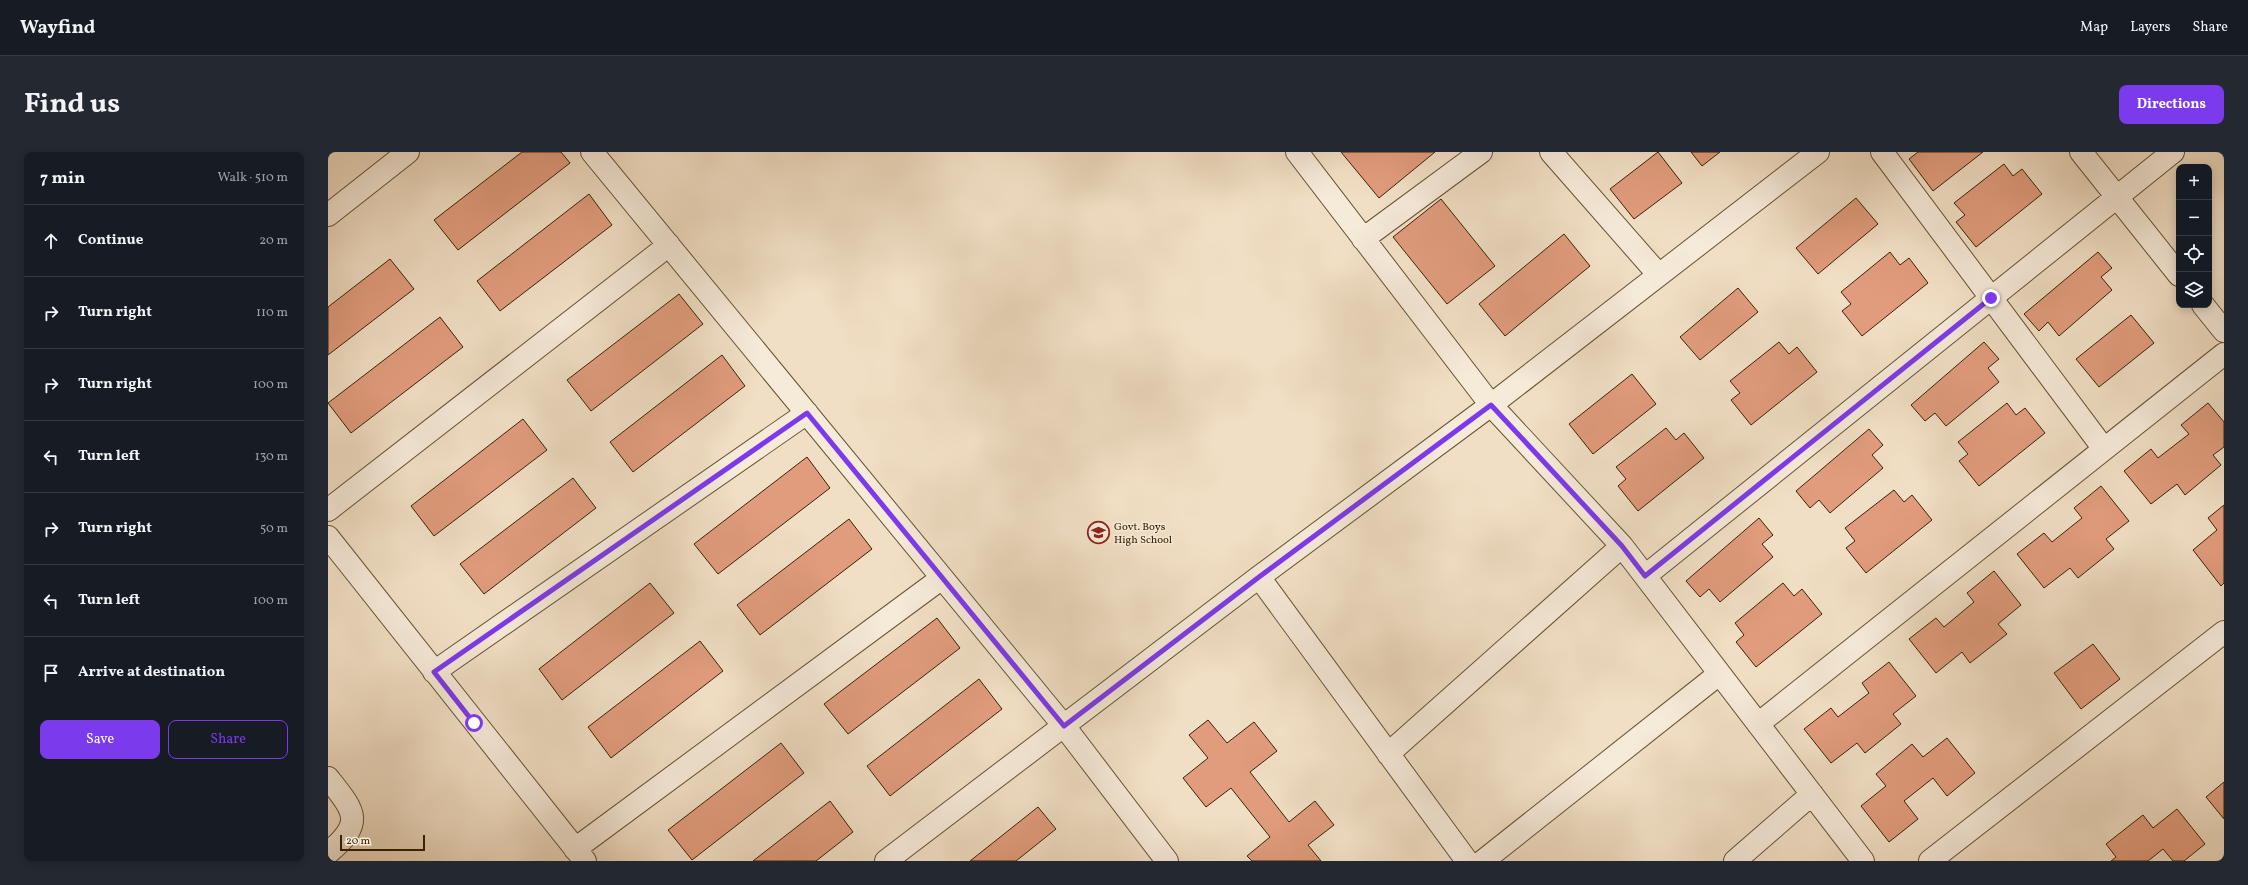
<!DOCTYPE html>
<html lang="en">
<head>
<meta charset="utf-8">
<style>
	:root { --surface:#171b24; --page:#242831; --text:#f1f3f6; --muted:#9ea1a6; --line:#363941; --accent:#7c3aed }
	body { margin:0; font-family:Vollkorn,serif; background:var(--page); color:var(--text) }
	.controls { position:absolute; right:12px; top:12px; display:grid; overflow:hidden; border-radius:8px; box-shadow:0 2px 10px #0003 }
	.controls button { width:36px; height:36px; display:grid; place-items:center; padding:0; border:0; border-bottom:1px solid var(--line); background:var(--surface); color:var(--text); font:20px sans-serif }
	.scale { position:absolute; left:12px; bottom:10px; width:85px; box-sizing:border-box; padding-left:4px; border:2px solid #3a2302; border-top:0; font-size:11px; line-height:14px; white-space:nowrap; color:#3a2302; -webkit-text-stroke:3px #f6ead9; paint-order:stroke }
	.stop { position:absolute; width:12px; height:12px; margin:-9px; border:3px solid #7c3aed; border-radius:50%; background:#fff }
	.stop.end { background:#7c3aed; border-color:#fff; box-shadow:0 1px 4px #0008 }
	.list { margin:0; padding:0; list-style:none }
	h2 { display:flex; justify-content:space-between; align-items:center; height:52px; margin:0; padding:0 16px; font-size:17px }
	h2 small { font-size:13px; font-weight:400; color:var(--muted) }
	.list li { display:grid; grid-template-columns:26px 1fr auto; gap:12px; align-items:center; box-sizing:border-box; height:72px; padding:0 16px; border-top:1px solid var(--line) }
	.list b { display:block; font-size:15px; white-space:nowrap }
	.list em { font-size:13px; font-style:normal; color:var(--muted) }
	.actions { display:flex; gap:8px; padding:12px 16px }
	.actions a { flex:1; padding:9px 0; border:1px solid var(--accent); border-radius:8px; text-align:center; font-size:14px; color:var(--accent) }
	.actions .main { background:var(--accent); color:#fff }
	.icon { flex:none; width:22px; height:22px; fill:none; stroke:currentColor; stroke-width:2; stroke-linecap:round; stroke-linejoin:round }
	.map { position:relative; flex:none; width:1896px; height:709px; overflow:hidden; border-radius:8px }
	header { display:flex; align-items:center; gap:24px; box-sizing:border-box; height:56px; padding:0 20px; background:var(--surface); border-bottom:1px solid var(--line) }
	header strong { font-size:19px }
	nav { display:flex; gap:22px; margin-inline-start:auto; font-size:14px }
	.intro { display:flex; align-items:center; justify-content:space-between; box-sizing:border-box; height:96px; padding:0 24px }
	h1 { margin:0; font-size:28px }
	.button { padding:10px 18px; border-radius:8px; background:var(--accent); color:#fff; font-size:14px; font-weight:700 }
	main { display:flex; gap:24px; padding:0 24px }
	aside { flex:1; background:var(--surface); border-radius:8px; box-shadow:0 2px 10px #0003 }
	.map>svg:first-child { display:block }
</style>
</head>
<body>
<header>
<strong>Wayfind</strong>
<nav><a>Map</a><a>Layers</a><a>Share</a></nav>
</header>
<div class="intro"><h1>Find us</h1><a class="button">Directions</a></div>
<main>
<aside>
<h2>7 min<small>Walk · 510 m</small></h2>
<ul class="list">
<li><svg class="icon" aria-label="ahead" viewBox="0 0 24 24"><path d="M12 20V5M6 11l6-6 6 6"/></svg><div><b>Continue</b></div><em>20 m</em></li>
<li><svg class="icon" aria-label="right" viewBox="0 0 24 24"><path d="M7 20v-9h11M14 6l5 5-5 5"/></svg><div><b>Turn right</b></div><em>110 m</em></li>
<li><svg class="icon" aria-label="right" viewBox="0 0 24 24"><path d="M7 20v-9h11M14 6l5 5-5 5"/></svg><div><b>Turn right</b></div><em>100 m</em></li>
<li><svg class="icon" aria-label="left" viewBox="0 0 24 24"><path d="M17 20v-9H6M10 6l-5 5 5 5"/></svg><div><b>Turn left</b></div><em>130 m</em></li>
<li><svg class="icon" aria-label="right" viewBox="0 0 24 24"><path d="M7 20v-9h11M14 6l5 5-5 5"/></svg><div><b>Turn right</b></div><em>50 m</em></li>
<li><svg class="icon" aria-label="left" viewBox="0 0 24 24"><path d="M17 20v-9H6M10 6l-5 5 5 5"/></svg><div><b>Turn left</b></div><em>100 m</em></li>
<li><svg class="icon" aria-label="arrive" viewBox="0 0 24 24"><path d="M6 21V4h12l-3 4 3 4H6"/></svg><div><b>Arrive at destination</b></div></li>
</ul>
<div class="actions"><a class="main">Save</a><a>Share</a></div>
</aside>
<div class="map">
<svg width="1896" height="709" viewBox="0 0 1896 709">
	<rect width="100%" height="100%" fill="#f1dfc5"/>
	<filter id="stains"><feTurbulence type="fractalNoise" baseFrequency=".005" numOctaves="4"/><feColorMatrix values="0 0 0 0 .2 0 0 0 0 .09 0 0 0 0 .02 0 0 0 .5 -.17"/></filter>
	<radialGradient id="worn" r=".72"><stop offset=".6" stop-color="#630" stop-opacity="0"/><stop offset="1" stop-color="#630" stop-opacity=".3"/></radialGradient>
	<!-- building -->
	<path fill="#e19c7d" stroke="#3a2302" d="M194,0h39l9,11 -112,87 -24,-30z
		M1013,0h94l-56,46z
		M1330,0l24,31 -48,36 -24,-30z
		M1363,0h29l-18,14z
		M1590,0h65l-50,39 -24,-32z
		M1676,12l9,12 9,-7 20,25 -66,53 -20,-25 9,-7 -11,-12z
		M261,42l23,31 -112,86 -23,-30z
		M1528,46l22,26 -60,50 -22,-26z
		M1113,47l54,67 -48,38 -54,-67z
		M1236,82l26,32 -85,70 -26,-32z
		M1562,100l10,13 9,-7 19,25 -66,53 -20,-25 9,-7 -10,-12z
		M1770,100l14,16 -11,9 11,13 -53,46 -11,-14 -9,9 -15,-17z
		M62,107l24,30 -86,66v-48z
		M1410,136l20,24 -58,48 -20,-23z
		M351,142l24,30 -112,87 -24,-31z
		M1803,163l23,28 -55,44 -23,-28z
		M112,165l23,30 -112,86 -23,-30z
		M1451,190l10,12 8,-7 20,25 -66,53 -20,-25 9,-7 -10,-12z
		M1656,190l15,17 -11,9 11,14 -53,44 -11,-13 -10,8 -14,-16z
		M394,203l23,31 -112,86 -23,-30z
		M1304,222l24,30 -63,50 -24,-30z
		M1679,251l9,12 9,-7 20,25 -66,53 -20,-25 9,-7 -10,-12z
		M1880,251l16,19v25l-11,8 8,10 -36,30 -8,-11 -26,20 -27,-33 27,-22 7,9 31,-24 -8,-9z
		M195,267l24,31 -113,86 -23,-30z
		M1338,276l10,12 8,-7 20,25 -66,53 -20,-25 8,-7 -10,-12z
		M1541,277l14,16 -11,10 11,13 -53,45 -11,-13 -9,8 -14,-17z
		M479,305l23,31 -112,86 -24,-30z
		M245,326l23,30 -112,86 -24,-30z
		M1773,334l28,35 -23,18 8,10 -36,29 -8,-10 -26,20 -27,-34 27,-21 8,9 30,-24 -8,-10z
		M1566,338l10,12 8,-7 20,25 -66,53 -20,-25 9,-7 -10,-13z
		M1896,353v78l-3,3 -28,-36 24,-20 -9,-12z
		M1431,366l14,17 -11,9 11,13 -53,45 -11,-13 -9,8 -14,-16z
		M521,367l23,30 -112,86 -23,-30z
		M1666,419l27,34 -23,19 9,10 -37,29 -8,-11 -26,21 -27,-34 27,-21 8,9 30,-25 -7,-9z
		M322,431l24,30 -112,87 -23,-31z
		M1455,431l11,13 8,-7 20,25 -66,53 -20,-25 8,-7 -9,-12z
		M609,466l23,30 -112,86 -24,-30z
		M372,489l23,30 -112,87 -23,-31z
		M1765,492l27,35 -39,30 -27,-36z
		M1561,510l27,34 -23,18 8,10 -36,29 -8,-10 -26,20 -27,-34 27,-21 7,9 31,-24 -7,-10z
		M651,527l23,30 -112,87 -23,-30z
		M880,568l19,23 27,-21 23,29 -27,21 39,50 26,-21 19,24 -26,20 13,16h-69l-5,-5 23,-19 -39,-49 -25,19 -23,-29 25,-20 -19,-23z
		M1619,586l28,35 -28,23 -14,-18 -29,23 14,18 -29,23 -28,-36 25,-20 -10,-12 36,-30 11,13z
		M453,591l23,30 -112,87 -24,-30z
		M1896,630v37l-18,-22z
		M502,649l23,31 -37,29h-63z
		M710,655l18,22 -40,32h-46z
		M1849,657l28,35 -21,17h-11l-10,-12 -15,12h-37l5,-4 -10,-13 37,-29 10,13z"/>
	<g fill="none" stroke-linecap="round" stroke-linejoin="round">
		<defs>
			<path id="minor" d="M264,0l472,574 103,135
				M969,0l194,253 131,141 241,315
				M1223,0l107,122
				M1554,0l222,297
				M1753,0l98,123
				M1035,87l118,-87
				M1875,153l21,26
				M0,358l341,-265
				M0,385l257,324
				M1317,424l528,-424
				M931,425l208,284
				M106,520l373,-259
				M1430,572l466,-370
				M1060,602l234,-208
				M0,626c27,34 37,44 0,75
				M247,697l367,-271
				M558,709l373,-284 232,-172 327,-253
				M1155,709l236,-187
				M1407,709l77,-67
				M1602,709l294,-229"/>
			<path id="tertiary" d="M0,63l80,-63"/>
		</defs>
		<!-- minor casing -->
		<use href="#minor" stroke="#685233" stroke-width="24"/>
		<!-- tertiary casing -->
		<use href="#tertiary" stroke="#685233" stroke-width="24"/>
		<!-- minor -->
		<use href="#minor" stroke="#f6ead9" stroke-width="22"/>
		<!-- tertiary -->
		<use href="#tertiary" stroke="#f6ead9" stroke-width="22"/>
	</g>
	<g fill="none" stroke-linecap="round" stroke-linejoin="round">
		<!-- route -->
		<path stroke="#7c3aed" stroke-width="5" d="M146,571l-40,-51 373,-259 257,313 195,-149 232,-172 131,141 23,30 346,-278"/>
	</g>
	<!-- icons -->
	<defs>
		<symbol id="school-ring" viewBox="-11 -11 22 22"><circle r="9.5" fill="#f6ead9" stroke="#8f2418" stroke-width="1.5"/><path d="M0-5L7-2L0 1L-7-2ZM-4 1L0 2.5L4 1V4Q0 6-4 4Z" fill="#8f2418"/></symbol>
	</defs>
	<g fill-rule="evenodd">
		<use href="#school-ring" x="758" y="368" width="25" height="25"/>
	</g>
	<g text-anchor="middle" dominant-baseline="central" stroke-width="3" stroke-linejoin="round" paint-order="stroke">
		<!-- poi labels -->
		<g font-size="11" fill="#3a2302" stroke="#f6ead9" text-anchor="start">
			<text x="786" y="375">Govt. Boys<tspan x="786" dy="13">High School</tspan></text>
		</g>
	</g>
	<rect width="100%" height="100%" filter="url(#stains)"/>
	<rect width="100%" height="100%" fill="url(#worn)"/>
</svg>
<div class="controls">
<button>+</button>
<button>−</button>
<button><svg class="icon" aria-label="locate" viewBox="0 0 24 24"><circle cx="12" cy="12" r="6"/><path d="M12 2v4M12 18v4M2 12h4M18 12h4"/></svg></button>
<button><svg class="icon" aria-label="layers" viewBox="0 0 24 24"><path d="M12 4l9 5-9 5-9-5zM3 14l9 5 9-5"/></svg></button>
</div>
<div class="scale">20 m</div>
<div class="stop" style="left:146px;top:571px"></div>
<div class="stop end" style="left:1663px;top:146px"></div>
</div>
</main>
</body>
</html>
